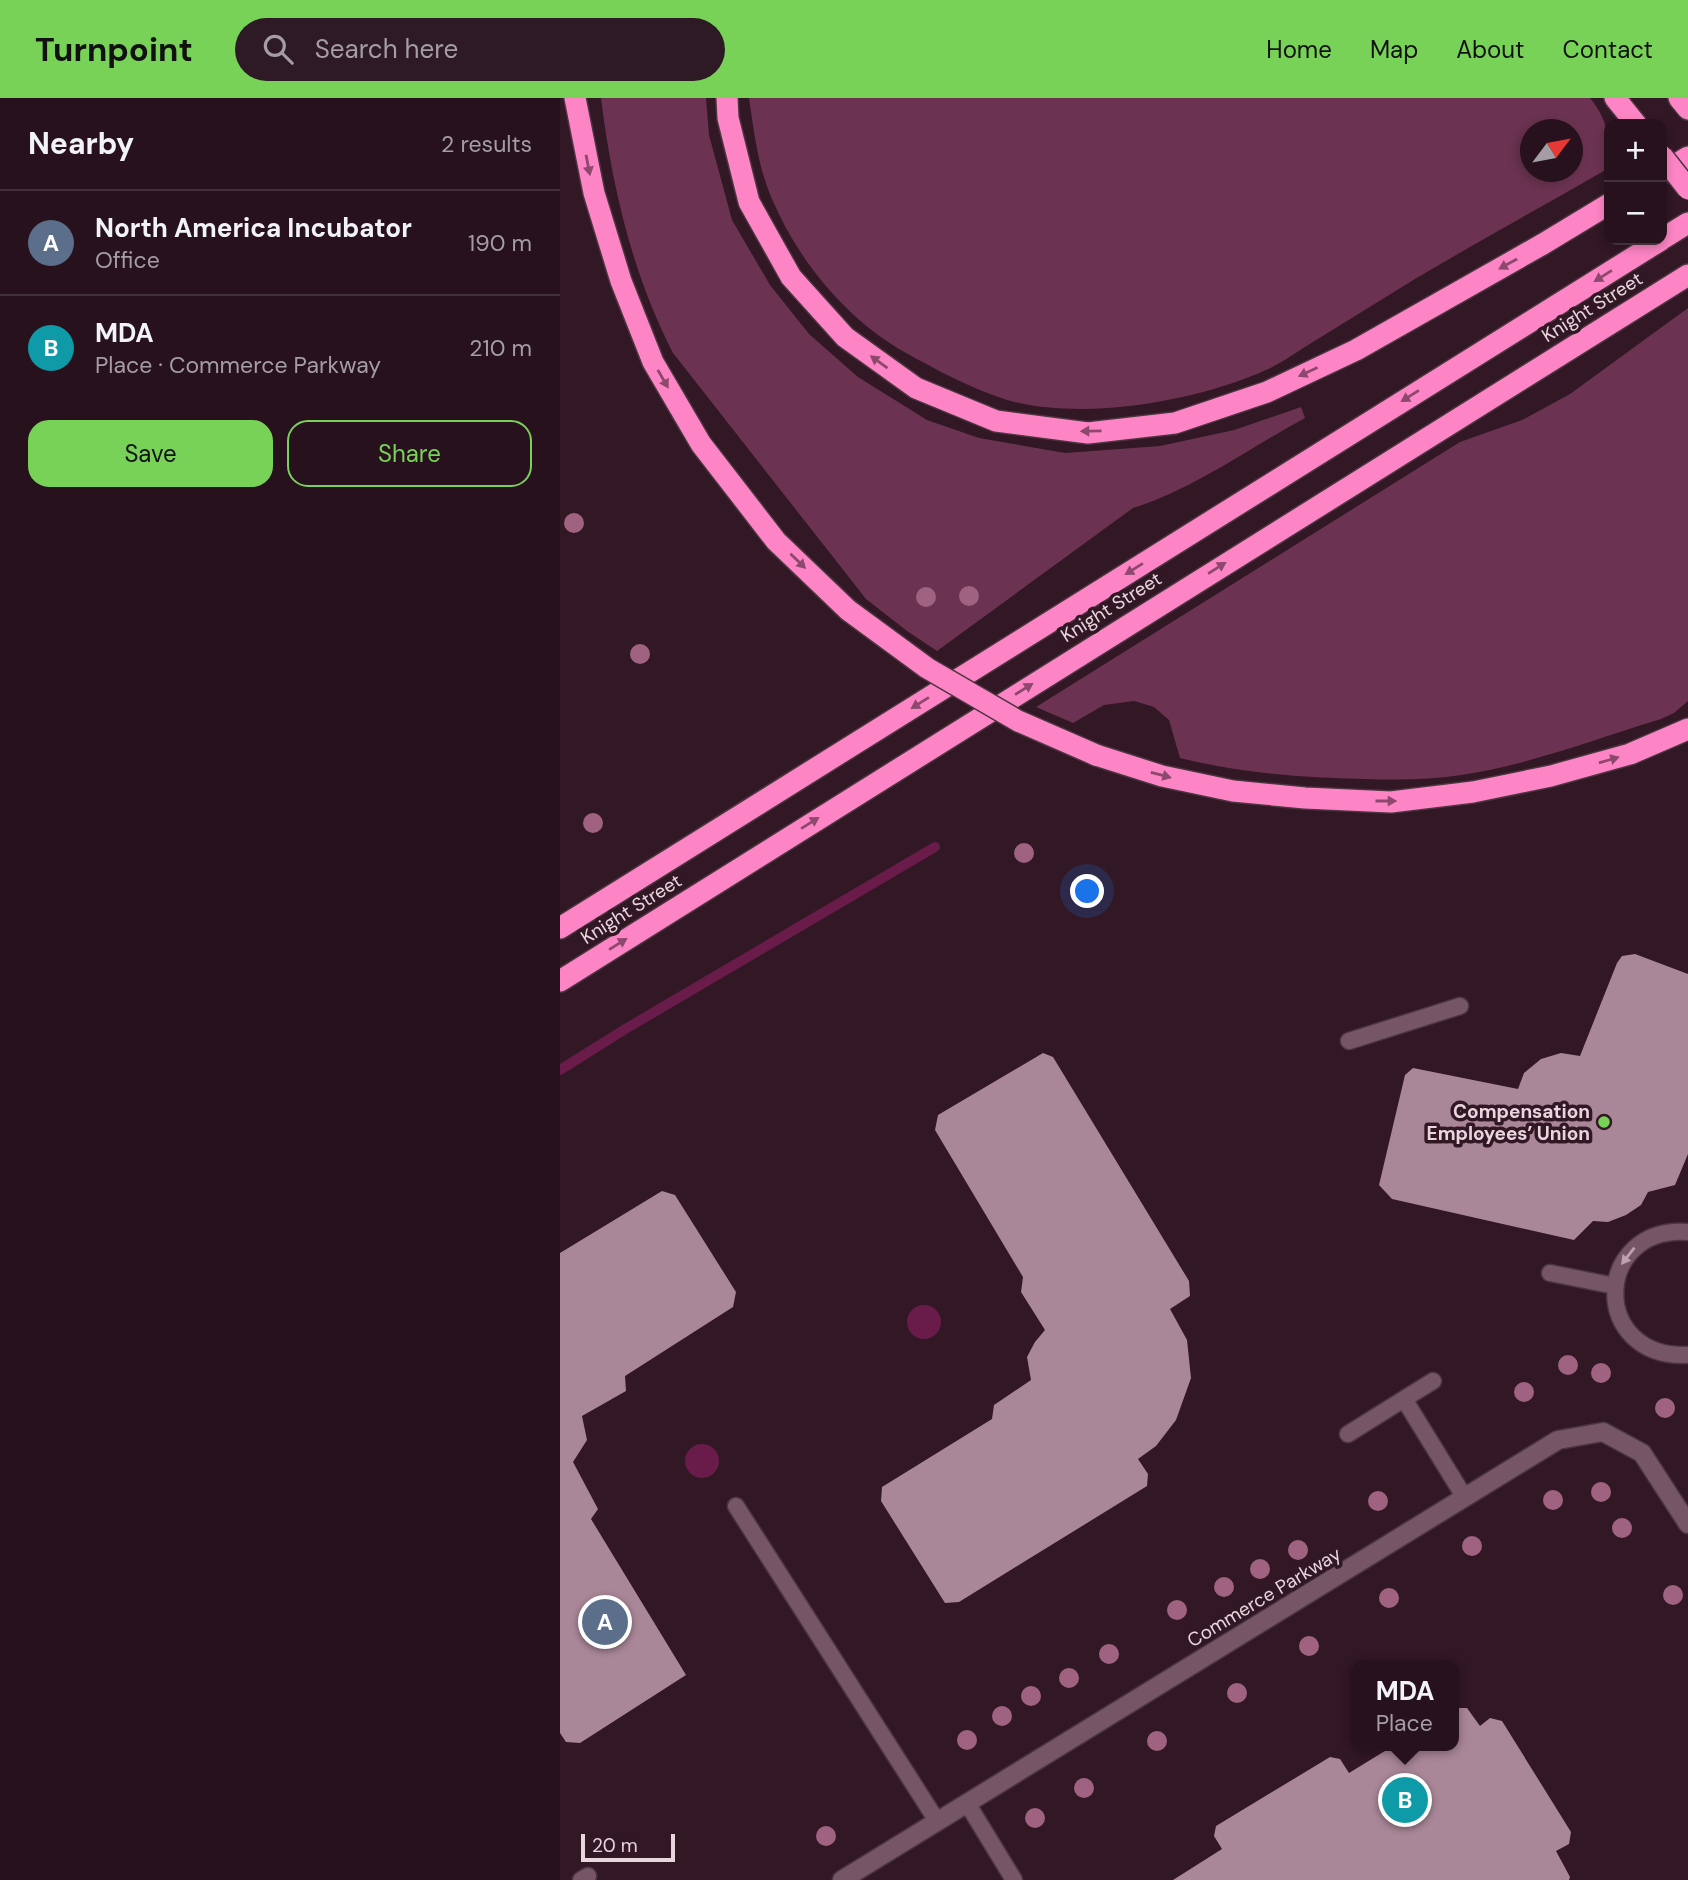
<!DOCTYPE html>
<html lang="en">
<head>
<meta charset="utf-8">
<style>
	:root { --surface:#26111c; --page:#2e1a25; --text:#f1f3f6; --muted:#a49da3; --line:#42313b; --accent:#78d258 }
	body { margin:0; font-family:"DM Sans",sans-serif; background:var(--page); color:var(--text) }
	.controls { position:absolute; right:21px; top:21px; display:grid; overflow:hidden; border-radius:14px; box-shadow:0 4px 10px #0003 }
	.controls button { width:63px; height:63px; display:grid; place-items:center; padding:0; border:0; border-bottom:2px solid var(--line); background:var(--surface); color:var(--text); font:35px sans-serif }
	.compass { position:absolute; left:960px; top:21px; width:63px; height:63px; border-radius:50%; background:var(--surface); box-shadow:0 4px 10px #0003; rotate:58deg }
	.scale { position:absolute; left:21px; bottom:18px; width:94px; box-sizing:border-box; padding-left:7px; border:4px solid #e9d5de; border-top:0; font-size:19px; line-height:24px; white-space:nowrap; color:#e9d5de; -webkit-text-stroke:5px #321725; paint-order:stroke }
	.you { position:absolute; left:528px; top:794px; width:24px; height:24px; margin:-18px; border:5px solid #fff; border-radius:50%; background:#1a73e8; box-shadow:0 0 0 10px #1a73e833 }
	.badge { display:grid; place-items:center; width:46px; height:46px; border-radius:50%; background:var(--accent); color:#fff; font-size:23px; font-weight:700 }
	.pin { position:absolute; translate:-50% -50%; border:4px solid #fff; box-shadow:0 2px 7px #0006 }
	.popup { position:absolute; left:791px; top:1562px; width:108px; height:91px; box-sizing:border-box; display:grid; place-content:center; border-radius:14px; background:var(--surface); filter:drop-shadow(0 2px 5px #0005); font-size:23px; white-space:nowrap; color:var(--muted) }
	.popup b { font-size:26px; color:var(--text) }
	.popup::after { content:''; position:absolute; left:50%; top:100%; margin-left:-14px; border:14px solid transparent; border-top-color:var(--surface) }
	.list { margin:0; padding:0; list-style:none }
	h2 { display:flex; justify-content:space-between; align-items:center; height:91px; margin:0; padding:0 28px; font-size:30px }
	h2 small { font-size:23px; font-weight:400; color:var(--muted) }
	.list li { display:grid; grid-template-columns:46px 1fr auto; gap:21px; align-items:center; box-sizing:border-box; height:105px; padding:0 28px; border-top:2px solid var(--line) }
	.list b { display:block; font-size:26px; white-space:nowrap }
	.list p { margin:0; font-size:23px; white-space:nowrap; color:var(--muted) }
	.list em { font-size:23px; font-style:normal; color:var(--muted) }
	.actions { display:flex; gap:14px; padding:21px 28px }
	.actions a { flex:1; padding:16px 0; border:2px solid var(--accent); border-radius:21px; text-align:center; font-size:24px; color:var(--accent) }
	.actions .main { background:var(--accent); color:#111 }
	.icon { flex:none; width:38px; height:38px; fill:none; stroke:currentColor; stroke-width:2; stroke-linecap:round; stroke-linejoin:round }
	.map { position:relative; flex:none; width:1128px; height:1782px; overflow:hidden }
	header { display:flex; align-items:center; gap:42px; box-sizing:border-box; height:98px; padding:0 35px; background:var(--accent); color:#111 }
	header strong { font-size:33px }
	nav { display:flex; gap:38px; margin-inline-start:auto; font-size:24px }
	.search { width:490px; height:63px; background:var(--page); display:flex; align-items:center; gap:18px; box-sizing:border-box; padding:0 24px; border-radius:38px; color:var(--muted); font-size:26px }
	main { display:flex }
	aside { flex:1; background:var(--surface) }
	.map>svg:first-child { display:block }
</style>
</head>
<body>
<header>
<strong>Turnpoint</strong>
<div class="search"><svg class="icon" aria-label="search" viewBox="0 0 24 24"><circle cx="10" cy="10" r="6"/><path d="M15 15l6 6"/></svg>Search here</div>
<nav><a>Home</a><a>Map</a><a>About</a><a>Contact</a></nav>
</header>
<main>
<aside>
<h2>Nearby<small>2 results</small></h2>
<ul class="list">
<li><span class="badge" style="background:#5c6f8a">A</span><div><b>North America Incubator</b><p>Office</p></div><em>190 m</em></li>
<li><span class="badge" style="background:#0f9aa8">B</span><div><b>MDA</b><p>Place · Commerce Parkway</p></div><em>210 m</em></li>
</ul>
<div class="actions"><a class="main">Save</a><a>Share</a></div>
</aside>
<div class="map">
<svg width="1128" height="1782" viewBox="0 0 1128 1782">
	<rect width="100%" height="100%" fill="#321725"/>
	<!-- green -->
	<path fill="#6b3351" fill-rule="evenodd" d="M41,0h105l3,37 23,85 38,65 39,49 49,43 69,43 52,18 86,15 95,-7 74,-16 67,-23 4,11c-56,30 -111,71 -172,90l-196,143 -30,-20 -41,-32 -193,-246c-41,-80 -61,-166 -72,-255z
		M189,0h841c19,23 19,41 19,70 -64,37 -130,73 -194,111 -34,21 -68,42 -102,63 -15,9 -31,21 -47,28 -71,32 -187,52 -262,29 -34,-11 -67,-29 -98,-46 -60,-34 -107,-91 -134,-154 -14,-32 -18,-67 -23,-101zM970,32h42v42h-42z
		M1128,210v393l-14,12 -13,6c-66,20 -132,46 -200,56 -32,5 -64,5 -96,4 -63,-1 -124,-6 -185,-21l-11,-38 -15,-13 -20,-6 -30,4 -31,18 -37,-16 424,-265 62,-22 48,-26z"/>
	<!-- water -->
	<path fill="#691c49" d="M347 1224a17 17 0 1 1 34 0a17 17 0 1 1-34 0Z
		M125 1363a17 17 0 1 1 34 0a17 17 0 1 1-34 0Z"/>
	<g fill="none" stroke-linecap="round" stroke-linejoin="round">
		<!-- stream -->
		<path stroke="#691c49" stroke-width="10" d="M0,972l67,-42 308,-181"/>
	</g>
	<!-- building -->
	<path fill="#aa8798" d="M1075,856l53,20v180l-13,31 -27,7 -7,13 -15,10 -18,7 -15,-1 -19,19 -182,-41 -13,-14 26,-110 8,-7 105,21 6,-16 17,-14 20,-6 19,3 37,-93 5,-7z
		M483,955l10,4 136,224 1,15 -20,13 17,31 4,38 -15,42 -20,26 -18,13 10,15 -1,12 -188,116 -14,1 -64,-102 1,-14 110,-68 2,-14 37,-25 -4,-23 8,-15 10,-12 -24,-38 2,-15 -88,-147 3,-15z
		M102,1093l13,4 61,97 -3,15 -108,69 1,15 -44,25 5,24 -14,22 25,47 -7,10 95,156 -106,68 -14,-1 -6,-9v-480z
		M894,1610h13l13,18 10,-8 12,3 69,111 -2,12 -13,7 14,26 -1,3h-396l49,-31 -8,-13 2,-10 114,-69 10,2 9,14 44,-27h61z"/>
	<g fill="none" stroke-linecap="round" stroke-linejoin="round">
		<defs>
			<path id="service" d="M789,943l111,-35
				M1128,1134c-95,-7 -99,127 0,123
				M990,1175l65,13
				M844,1301l29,-18
				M788,1336l56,-35 61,99
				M176,1408l201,315
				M407,1705l47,77
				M21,1782l7,-4"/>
			<path id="minor" d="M282,1782l716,-440 45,-8 39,21 46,71"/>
			<path id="motorway" d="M15,0l19,95 27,88 32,81 48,82 75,97 72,69
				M167,0l1,20 21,84 42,75 54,60 71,51 80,33 92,12 87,-10 92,-31 89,-42 187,-106 66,-40
				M1055,0l21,26
				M1119,0l9,11
				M1102,75l26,-16
				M1102,141l26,-16
				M536,657l66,21 71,15 72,7 86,4 82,-10 78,-16 79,-22 58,-25
				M0,830l1101,-688
				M0,883l1128,-706"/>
		</defs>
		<!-- service casing -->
		<use href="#service" stroke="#4b3540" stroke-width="19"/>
		<!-- minor casing -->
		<use href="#minor" stroke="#4b3540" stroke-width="21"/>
		<!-- motorway casing -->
		<use href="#motorway" stroke="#4b3540" stroke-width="24"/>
		<!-- service -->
		<use href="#service" stroke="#765666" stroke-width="16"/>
		<!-- minor -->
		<use href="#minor" stroke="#765666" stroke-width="18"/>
		<!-- motorway -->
		<use href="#motorway" stroke="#fd85c5" stroke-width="21"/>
		<defs>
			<path id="motorway-bridge" d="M1102,58l26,33
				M288,512l79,58 91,53 78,34"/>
		</defs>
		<!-- motorway-bridge casing -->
		<use href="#motorway-bridge" stroke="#4b3540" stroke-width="24" stroke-linecap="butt"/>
		<!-- motorway-bridge -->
		<use href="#motorway-bridge" stroke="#fd85c5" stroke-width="21"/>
	</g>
	<!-- trees -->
	<g fill="#9f6281">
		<circle cx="14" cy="425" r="10"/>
		<circle cx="409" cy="498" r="10"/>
		<circle cx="366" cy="499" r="10"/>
		<circle cx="80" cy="556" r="10"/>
		<circle cx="33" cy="725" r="10"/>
		<circle cx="464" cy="755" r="10"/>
		<circle cx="1008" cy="1267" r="10"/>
		<circle cx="1041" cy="1275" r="10"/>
		<circle cx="964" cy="1294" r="10"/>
		<circle cx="1105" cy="1310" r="10"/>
		<circle cx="1041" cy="1394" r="10"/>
		<circle cx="993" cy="1402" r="10"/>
		<circle cx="818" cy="1403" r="10"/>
		<circle cx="1062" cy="1430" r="10"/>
		<circle cx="912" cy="1448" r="10"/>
		<circle cx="738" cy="1452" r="10"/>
		<circle cx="700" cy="1471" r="10"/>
		<circle cx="664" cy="1489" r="10"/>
		<circle cx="1113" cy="1497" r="10"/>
		<circle cx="829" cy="1500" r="10"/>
		<circle cx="617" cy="1512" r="10"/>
		<circle cx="749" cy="1548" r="10"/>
		<circle cx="549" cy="1556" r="10"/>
		<circle cx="509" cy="1580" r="10"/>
		<circle cx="677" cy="1595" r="10"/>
		<circle cx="471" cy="1598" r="10"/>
		<circle cx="442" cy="1618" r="10"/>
		<circle cx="407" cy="1642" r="10"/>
		<circle cx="597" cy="1643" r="10"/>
		<circle cx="524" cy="1690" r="10"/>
		<circle cx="475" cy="1720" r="10"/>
		<circle cx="266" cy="1738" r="10"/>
	</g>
	<!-- one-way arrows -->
	<defs><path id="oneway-solid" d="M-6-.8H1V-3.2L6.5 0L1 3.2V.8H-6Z" transform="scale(1.75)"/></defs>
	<g fill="#8d486d">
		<use href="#oneway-solid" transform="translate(28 67) rotate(79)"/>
		<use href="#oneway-solid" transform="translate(948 166) rotate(151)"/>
		<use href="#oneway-solid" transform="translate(1043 178) rotate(148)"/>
		<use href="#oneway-solid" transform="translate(319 264) rotate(-144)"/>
		<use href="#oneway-solid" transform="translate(748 274) rotate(155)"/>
		<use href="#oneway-solid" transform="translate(103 281) rotate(60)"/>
		<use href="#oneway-solid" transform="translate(850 298) rotate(148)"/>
		<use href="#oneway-solid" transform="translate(531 333) rotate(179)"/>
		<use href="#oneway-solid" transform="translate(238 463) rotate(44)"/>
		<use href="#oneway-solid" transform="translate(657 470) rotate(-32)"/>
		<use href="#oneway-solid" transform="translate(574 471) rotate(148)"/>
		<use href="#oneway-solid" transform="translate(464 591) rotate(-32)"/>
		<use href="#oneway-solid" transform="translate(360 605) rotate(148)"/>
		<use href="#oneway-solid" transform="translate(1049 662) rotate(-16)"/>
		<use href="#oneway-solid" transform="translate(601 677) rotate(15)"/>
		<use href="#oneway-solid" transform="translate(826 703)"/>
		<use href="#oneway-solid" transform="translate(250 725) rotate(-32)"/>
		<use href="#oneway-solid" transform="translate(58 846) rotate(-32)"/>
	</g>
	<use fill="#bba2ae" href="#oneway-solid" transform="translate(1068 1158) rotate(128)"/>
	<!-- markers -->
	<circle fill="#78d258" stroke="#321725" stroke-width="2.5" cx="1044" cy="1024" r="7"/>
	<g text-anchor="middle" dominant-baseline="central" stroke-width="7" stroke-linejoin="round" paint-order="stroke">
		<!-- street labels -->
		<g font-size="19" fill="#e9d5de" stroke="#321725">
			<text transform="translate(1032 209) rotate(-32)">Knight Street</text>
			<text transform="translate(551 509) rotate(-32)">Knight Street</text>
			<text transform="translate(71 811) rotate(-32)">Knight Street</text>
			<text transform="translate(704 1499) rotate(-31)">Commerce Parkway</text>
		</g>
		<!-- poi labels -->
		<g font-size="19" font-weight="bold" fill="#e9d5de" stroke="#321725" text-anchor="end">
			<text x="1030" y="1013">Compensation<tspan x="1030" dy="22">Employees’ Union</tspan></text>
		</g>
	</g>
</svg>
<div class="controls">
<button>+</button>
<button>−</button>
</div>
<svg class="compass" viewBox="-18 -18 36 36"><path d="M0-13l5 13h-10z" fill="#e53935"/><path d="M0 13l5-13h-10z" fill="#a49da3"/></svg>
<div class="scale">20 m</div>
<div class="you"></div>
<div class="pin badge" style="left:45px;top:1524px;background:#5c6f8a">A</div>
<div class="pin badge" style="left:845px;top:1702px;background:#0f9aa8">B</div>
<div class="popup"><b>MDA</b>Place</div>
</div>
</main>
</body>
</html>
